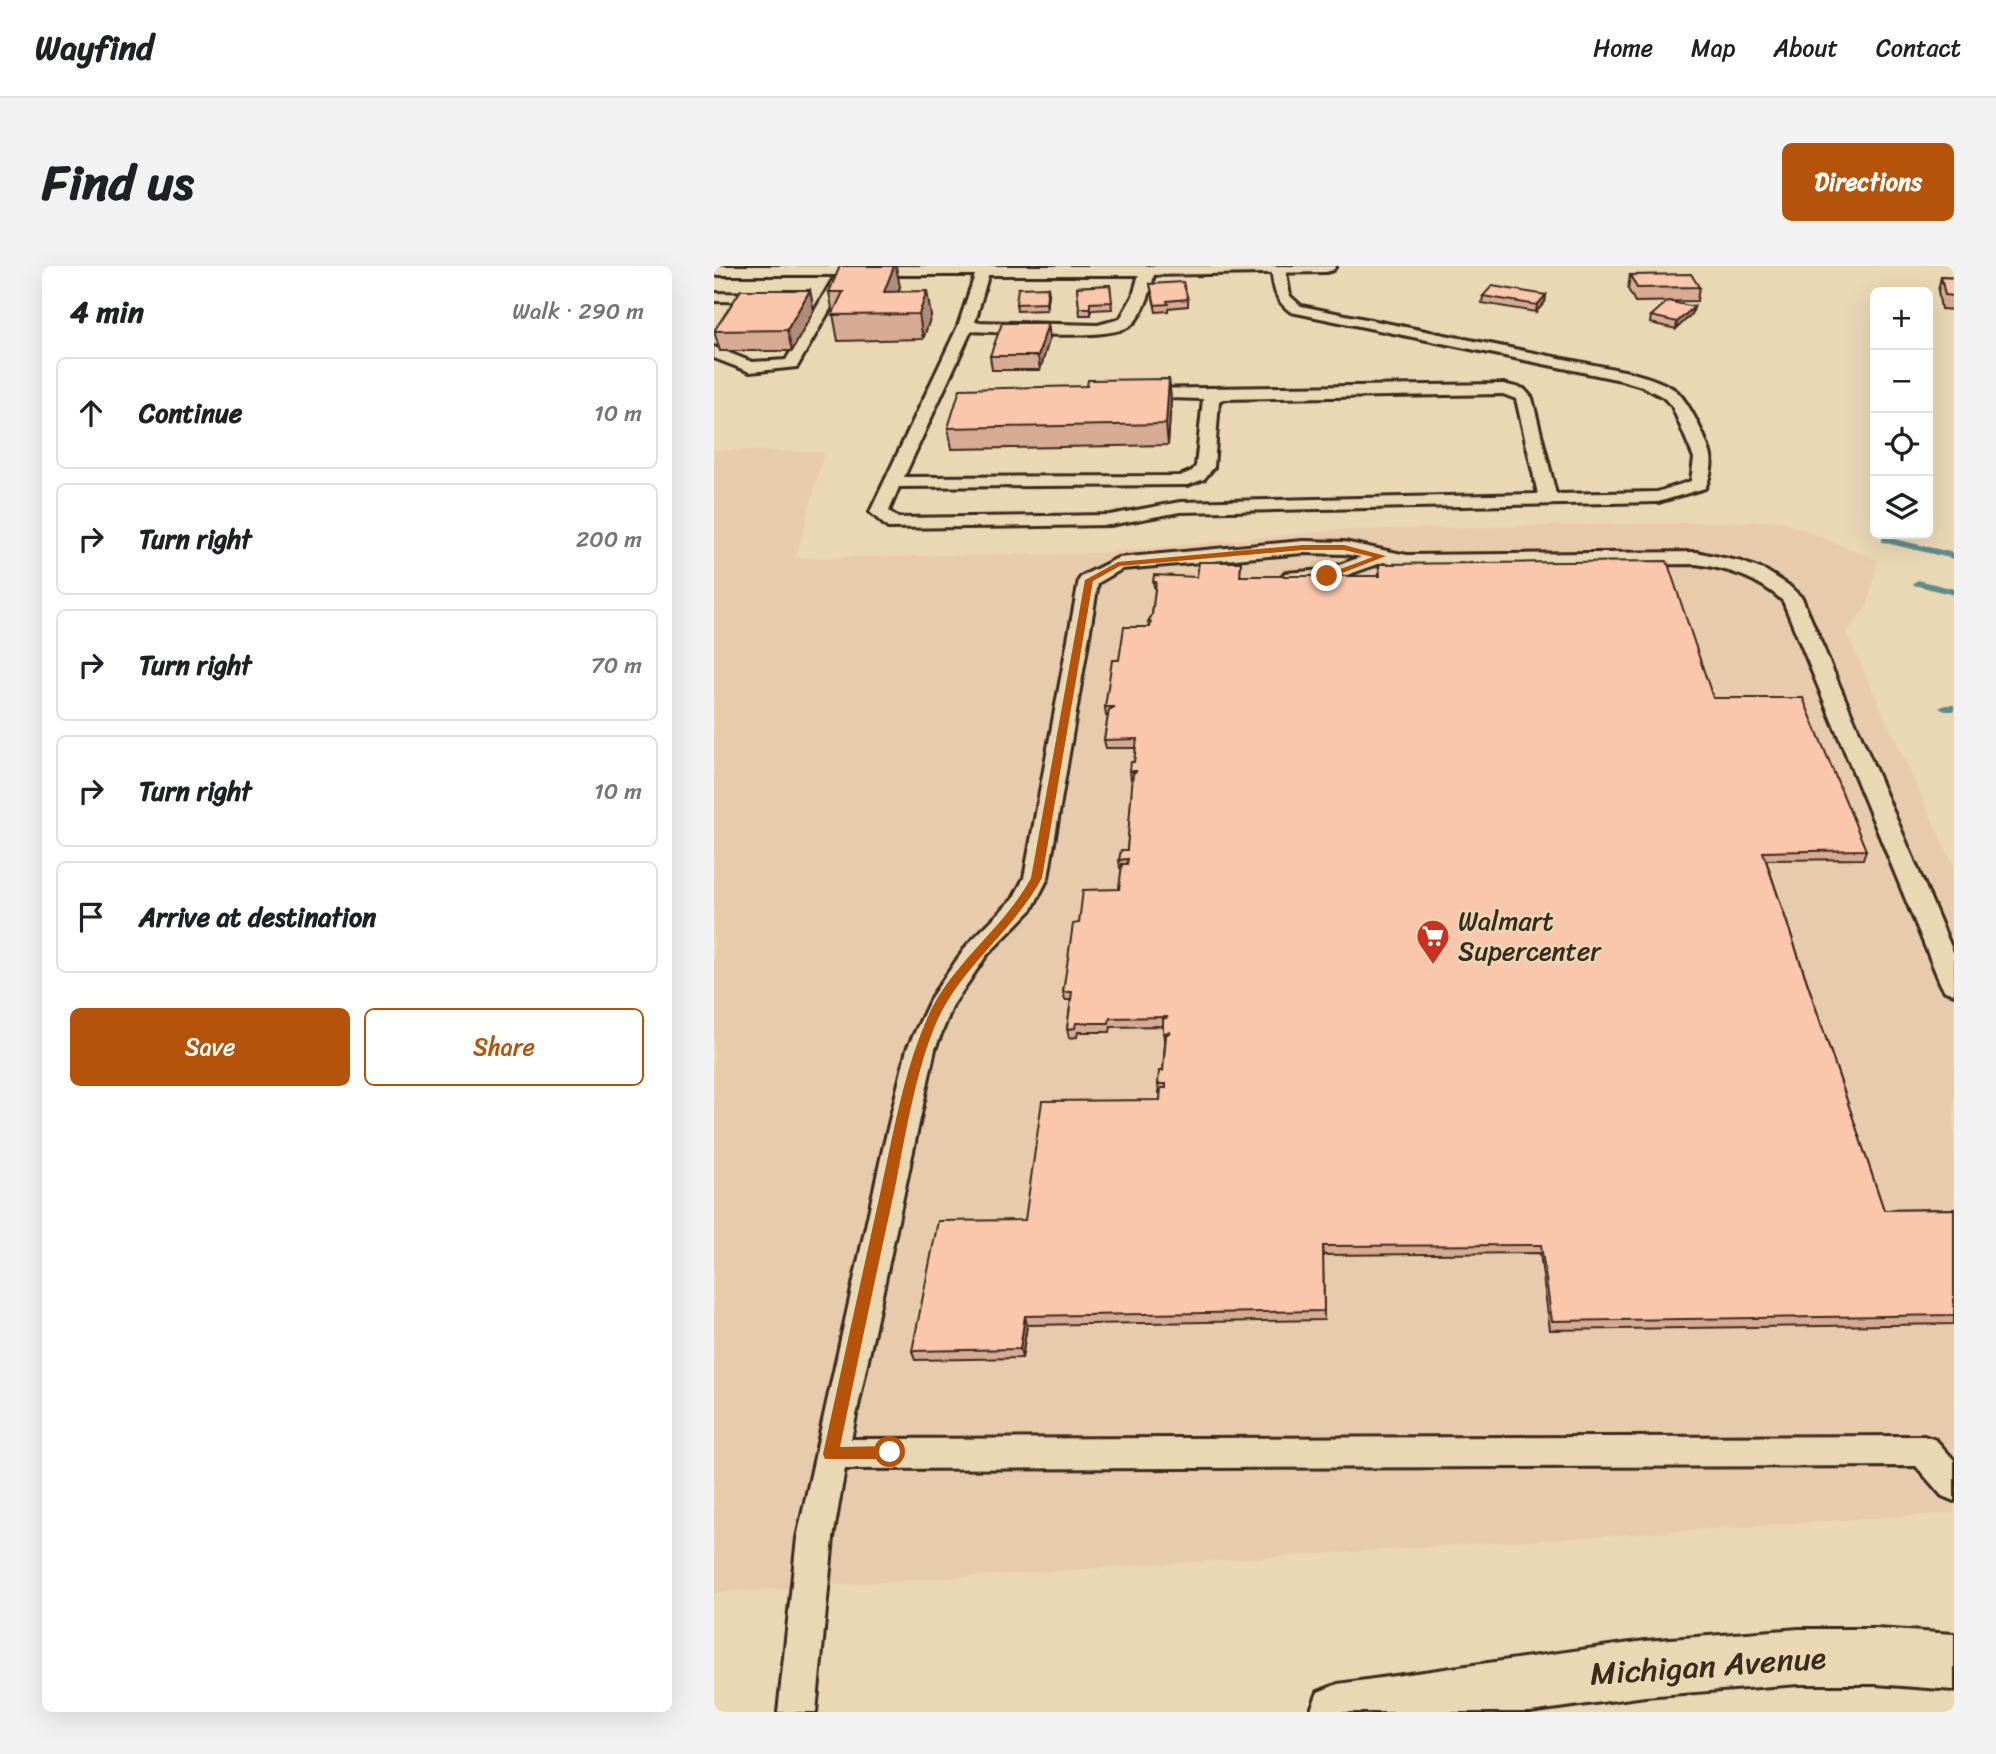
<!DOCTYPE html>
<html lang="en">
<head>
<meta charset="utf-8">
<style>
	:root { --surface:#fff; --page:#f2f2f2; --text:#202124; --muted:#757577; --line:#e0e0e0; --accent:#b45309 }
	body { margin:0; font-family:Sriracha,sans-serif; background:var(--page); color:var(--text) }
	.controls { position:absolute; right:21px; top:21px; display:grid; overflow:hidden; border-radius:10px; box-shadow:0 7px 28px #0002 }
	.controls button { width:63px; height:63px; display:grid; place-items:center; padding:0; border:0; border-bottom:2px solid var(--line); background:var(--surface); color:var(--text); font:35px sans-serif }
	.stop { position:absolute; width:21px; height:21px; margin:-16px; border:5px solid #b45309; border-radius:50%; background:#fff }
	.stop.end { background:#b45309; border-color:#fff; box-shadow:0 2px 7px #0008 }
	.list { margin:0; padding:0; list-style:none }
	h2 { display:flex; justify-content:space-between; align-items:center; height:91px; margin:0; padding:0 28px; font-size:30px }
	h2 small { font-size:23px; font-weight:400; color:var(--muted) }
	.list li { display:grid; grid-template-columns:46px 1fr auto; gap:21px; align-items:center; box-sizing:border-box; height:112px; margin:0 14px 14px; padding:0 14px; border:2px solid var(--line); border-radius:10px }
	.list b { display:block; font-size:26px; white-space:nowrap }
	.list em { font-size:23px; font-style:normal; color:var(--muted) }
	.actions { display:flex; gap:14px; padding:21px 28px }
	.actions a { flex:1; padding:16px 0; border:2px solid var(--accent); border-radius:10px; text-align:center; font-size:24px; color:var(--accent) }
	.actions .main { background:var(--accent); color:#fff }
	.icon { flex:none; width:38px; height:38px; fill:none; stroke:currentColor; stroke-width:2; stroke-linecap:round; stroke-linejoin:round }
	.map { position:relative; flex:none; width:1240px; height:1446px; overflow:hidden; border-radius:10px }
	header { display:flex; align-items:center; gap:42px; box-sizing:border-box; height:98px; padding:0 35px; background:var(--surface); border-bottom:2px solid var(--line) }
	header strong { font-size:33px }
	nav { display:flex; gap:38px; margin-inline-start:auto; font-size:24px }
	.intro { display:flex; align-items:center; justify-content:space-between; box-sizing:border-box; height:168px; padding:0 42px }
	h1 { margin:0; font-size:49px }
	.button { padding:18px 32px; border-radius:10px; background:var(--accent); color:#fff; font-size:24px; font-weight:700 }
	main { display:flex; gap:42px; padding:0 42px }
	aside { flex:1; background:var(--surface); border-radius:10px; box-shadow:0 7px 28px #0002 }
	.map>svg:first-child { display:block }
</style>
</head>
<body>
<header>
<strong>Wayfind</strong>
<nav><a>Home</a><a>Map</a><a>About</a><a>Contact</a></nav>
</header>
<div class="intro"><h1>Find us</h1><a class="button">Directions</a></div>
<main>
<aside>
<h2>4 min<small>Walk · 290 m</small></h2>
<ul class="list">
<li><svg class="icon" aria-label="ahead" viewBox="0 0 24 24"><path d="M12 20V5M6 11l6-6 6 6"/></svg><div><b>Continue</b></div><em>10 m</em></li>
<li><svg class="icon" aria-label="right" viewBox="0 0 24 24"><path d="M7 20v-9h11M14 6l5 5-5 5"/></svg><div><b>Turn right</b></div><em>200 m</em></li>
<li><svg class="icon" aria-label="right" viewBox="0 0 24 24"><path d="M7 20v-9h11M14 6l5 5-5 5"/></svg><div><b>Turn right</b></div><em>70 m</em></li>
<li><svg class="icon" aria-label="right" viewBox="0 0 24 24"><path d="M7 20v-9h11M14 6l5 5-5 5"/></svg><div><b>Turn right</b></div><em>10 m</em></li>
<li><svg class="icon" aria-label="arrive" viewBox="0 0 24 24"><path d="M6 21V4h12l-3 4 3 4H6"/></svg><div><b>Arrive at destination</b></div></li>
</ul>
<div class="actions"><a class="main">Save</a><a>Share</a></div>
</aside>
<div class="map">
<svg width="1240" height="1446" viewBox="0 0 1240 1446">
	<rect width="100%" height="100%" fill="#ead7b4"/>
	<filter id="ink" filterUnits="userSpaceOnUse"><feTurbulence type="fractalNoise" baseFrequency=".0143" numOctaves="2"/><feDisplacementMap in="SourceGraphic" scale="14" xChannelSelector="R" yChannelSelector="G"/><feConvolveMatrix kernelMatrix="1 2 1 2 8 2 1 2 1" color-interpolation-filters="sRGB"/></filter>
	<g filter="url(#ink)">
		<!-- built -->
		<path fill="#e8cbac" d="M0,184l110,2 -28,106 299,-5 245,-23 441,-9 96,39 -9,45 -22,28 108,234v646l-1240,80z"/>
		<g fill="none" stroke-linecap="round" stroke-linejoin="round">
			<!-- stream -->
			<path fill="#618b8b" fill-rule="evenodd" d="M1172,271l68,16v6l-72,-17v-4z
				M1204,314l36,9v6l-40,-10 -1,-2z
				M1240,439v6h-9l-6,-3 6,-3z"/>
			<defs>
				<path id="lane" d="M127,0h10l2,3 -56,98 -47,5 -36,-14v-11l38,15 34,-2z
					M264,0h10l2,3 -15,53 123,3 22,-6 13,-23 8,-30h14c-2,19 -9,46 -24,59 -20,17 -129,7 -160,6l-67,146 276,-1 12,-5 4,-5 7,-67 -74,-2 -2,-3 8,-5 368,-5 21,5 8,9 24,96 101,-2 34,-11 3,-23 -22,-52 -9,-9 -21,-11 -21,-6 -330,-68c-17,-12 -18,-27 -20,-46h14l5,30 11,10 323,65c17,4 36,9 51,19 13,10 32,50 36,66 2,9 -2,25 -6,32l-47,14 -478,10 -70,13 -222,3 -18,-16 88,-186zM789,128l13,5 22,95 -358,8 -70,13 -212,3 -9,-7 10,-24 289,-2 16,-6 10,-12 5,-66 4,-2z
					M0,27l58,1 7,4 -7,4 -58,-1z
					M589,275l41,1 63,13 289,-3 46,10 24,9 22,14 14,13 152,356v40l-9,-3 -4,-6 -158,-384c-25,-23 -54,-32 -87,-37l-289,3 -23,-5 -57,20 -42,-1 -3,-4 3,-4 40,-3 36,-13 -17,-3 -41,-1 -181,16 -24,14 -50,295 -16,31 -46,47 -33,49 -18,44 -84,390 1073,-3 12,4 18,20v41l-12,-5 -26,-30 -1071,3 -12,69 -17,174h-38l19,-174 86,-389 24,-100 25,-53 36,-52 45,-45 11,-21 55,-298 3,-4 36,-18z"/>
				<path id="secondary" d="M1085,1363h77l78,5v56l-78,-6h-77l-154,12 -115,16h-220l8,-20 20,-8 307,-43z"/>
				<path id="primary" d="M0,0h622l-3,4 -7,2 -177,3h-435z"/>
			</defs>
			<!-- lane casing -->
			<use href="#lane" stroke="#3b2a1e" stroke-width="6"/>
			<!-- secondary casing -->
			<use href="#secondary" stroke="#3b2a1e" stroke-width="6"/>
			<!-- primary casing -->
			<use href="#primary" stroke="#3b2a1e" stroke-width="6"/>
			<!-- lane -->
			<use href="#lane" fill="#ead7b4" fill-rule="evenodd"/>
			<!-- secondary -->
			<use href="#secondary" fill="#ead7b4" fill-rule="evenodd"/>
			<!-- primary -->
			<use href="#primary" fill="#ead7b4" fill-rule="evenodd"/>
		</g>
		<!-- wall -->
		<path fill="#d7aa94" stroke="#3b2a1e" stroke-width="2" d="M916,9l69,12 -2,14 -62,1 -7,-13z
			M1227,11l13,1v32l-13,-1 -3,-18z
			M436,18l38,15v7l-20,2v3l-12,1z
			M396,19l2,24 -21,1v5h-11l-3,-28z
			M186,21l-2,4 33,25 -8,23 -85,2 -9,-49z
			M335,28l-2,16 -30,1 -1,-7z
			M832,29l-1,7 -9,10 -54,-9 1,-7z
			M980,41l-2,7 -16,15 -26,-6 1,-7z
			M100,44l-22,41h-72l-6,-20z
			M336,71l-10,33h-48l-2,-14z
			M455,113l2,21 -3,45 -216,4 -4,-21 139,-42z
			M527,296l-1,14h139v-12l334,134 153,152 -3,9 -97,1 118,350 70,-1v115l-404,6 -10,-77 -217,2 1,65 -297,5 -5,33 -107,2 -3,-9 113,-131 135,-120 1,-7h-2l-1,-9 5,-13 2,-30h-1l-1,-15 -52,1 -1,5h-32l-1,5 -8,1 -2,-9 4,-29h-6l-2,-8 16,-69 40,-34 3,-21h-2l-1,-8 8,-10 6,-70h-2l-1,-9 4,-9 2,-14h-30l-2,-8 4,-24h-2l-1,-9 14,-47 30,-33 -1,-5 4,-7 3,-25 -2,-8 44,-5z"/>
		<!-- shaded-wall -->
		<path fill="#af8b78" stroke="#3b2a1e" stroke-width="2" d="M180,0h2l4,21 -11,27 -5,-22z
			M334,21l1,7 -2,16 -1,-7z
			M96,24l4,20 -22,41 -5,-21z
			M213,25l4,25 -8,23 -4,-25z
			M832,29l-1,7 -9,10 1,-7z
			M980,41l-2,7 -16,15 1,-7z
			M334,57l2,14 -10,33 -2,-14z
			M455,113l2,21 -3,45 -2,-21z
			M311,1050l2,9 -5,33 -2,-9z"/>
		<!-- building -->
		<path fill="#fac6ac" stroke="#3b2a1e" stroke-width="2" d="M126,0h54l-10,26 43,-1 -8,23 -87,1 11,-23h-14z
			M977,8l8,13 -62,1 -7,-13z
			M1227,11l13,1v18l-9,-1z
			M469,16l5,17 -21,2 1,3 -13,1 -5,-21z
			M396,19l2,17 -22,1v5h-11l-2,-21z
			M778,20l54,9 -9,10 -54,-9z
			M334,21l-2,16 -30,1 2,-16z
			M27,24h69l-23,40 -73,1z
			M954,35l26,6 -17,15 -26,-6z
			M288,57h46l-10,33h-48z
			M455,113l-3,45 -218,4 12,-39 127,-3 1,-6z
			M953,295l46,137h90l63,152 -103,2 121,358 70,-1v106l-402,6 -11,-76 -218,1 1,65 -299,5 -5,33 -108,2 26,-130 87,-1 17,-119 118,-1 1,-12h5v-4h-8l1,-13h4l3,-36 4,-3 -7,1v-14l5,-2 -58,1 -1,5h-33l-1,5 -8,1 5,-37h-9l10,-68 6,-1 4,-33 36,-1 3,-25h5l1,-5 -9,1 2,-10h6l6,-77 4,-2h-7l1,-9h3l3,-23 -33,1 5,-30 6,-3h-10l7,-47h7l5,-33h26l1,-5h-3l4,-7 4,-33h-3l1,-7 43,2 2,-15h42l-1,14h140l-1,-12z"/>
	</g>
	<!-- route -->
	<path fill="#b45309" d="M589,279h41l42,11 -59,23 -3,-4 49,-18 -29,-7h-41l-183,16 -27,15 -51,297c-28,52 -79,87 -104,141 -21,46 -32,113 -42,164 -19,88 -38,176 -56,264l50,-1 7,6 -7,7h-65l-2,-5c19,-87 38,-174 57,-260 13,-58 23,-121 47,-175 23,-55 76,-89 104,-141l54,-298 33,-18z"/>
	<!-- icons -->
	<defs>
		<symbol id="supermarket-pin" viewBox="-11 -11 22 30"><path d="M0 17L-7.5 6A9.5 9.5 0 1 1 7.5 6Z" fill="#c8321e" stroke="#ead7b4"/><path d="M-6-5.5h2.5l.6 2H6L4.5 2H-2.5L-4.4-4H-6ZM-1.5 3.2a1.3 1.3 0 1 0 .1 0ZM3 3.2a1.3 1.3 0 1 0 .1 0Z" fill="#fff"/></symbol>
	</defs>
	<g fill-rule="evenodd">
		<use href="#supermarket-pin" x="700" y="651" width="38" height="52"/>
	</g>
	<g text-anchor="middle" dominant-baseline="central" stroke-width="5" stroke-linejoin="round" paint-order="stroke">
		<!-- poi labels -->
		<g font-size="26" fill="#3b2a1e" stroke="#ead7b4" text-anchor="start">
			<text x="744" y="655">Walmart<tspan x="744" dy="30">Supercenter</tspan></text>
		</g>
		<!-- near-street labels -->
		<g font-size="32" fill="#3b2a1e" stroke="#ead7b4">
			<text transform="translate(994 1400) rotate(-4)">Michigan Avenue</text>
		</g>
	</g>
</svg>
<div class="controls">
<button>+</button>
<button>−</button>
<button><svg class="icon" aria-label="locate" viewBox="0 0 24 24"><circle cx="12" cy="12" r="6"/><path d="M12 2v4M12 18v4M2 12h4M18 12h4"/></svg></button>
<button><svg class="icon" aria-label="layers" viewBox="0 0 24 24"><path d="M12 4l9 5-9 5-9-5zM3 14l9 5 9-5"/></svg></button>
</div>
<div class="stop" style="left:176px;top:1186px"></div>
<div class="stop end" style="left:613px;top:310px"></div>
</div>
</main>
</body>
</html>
